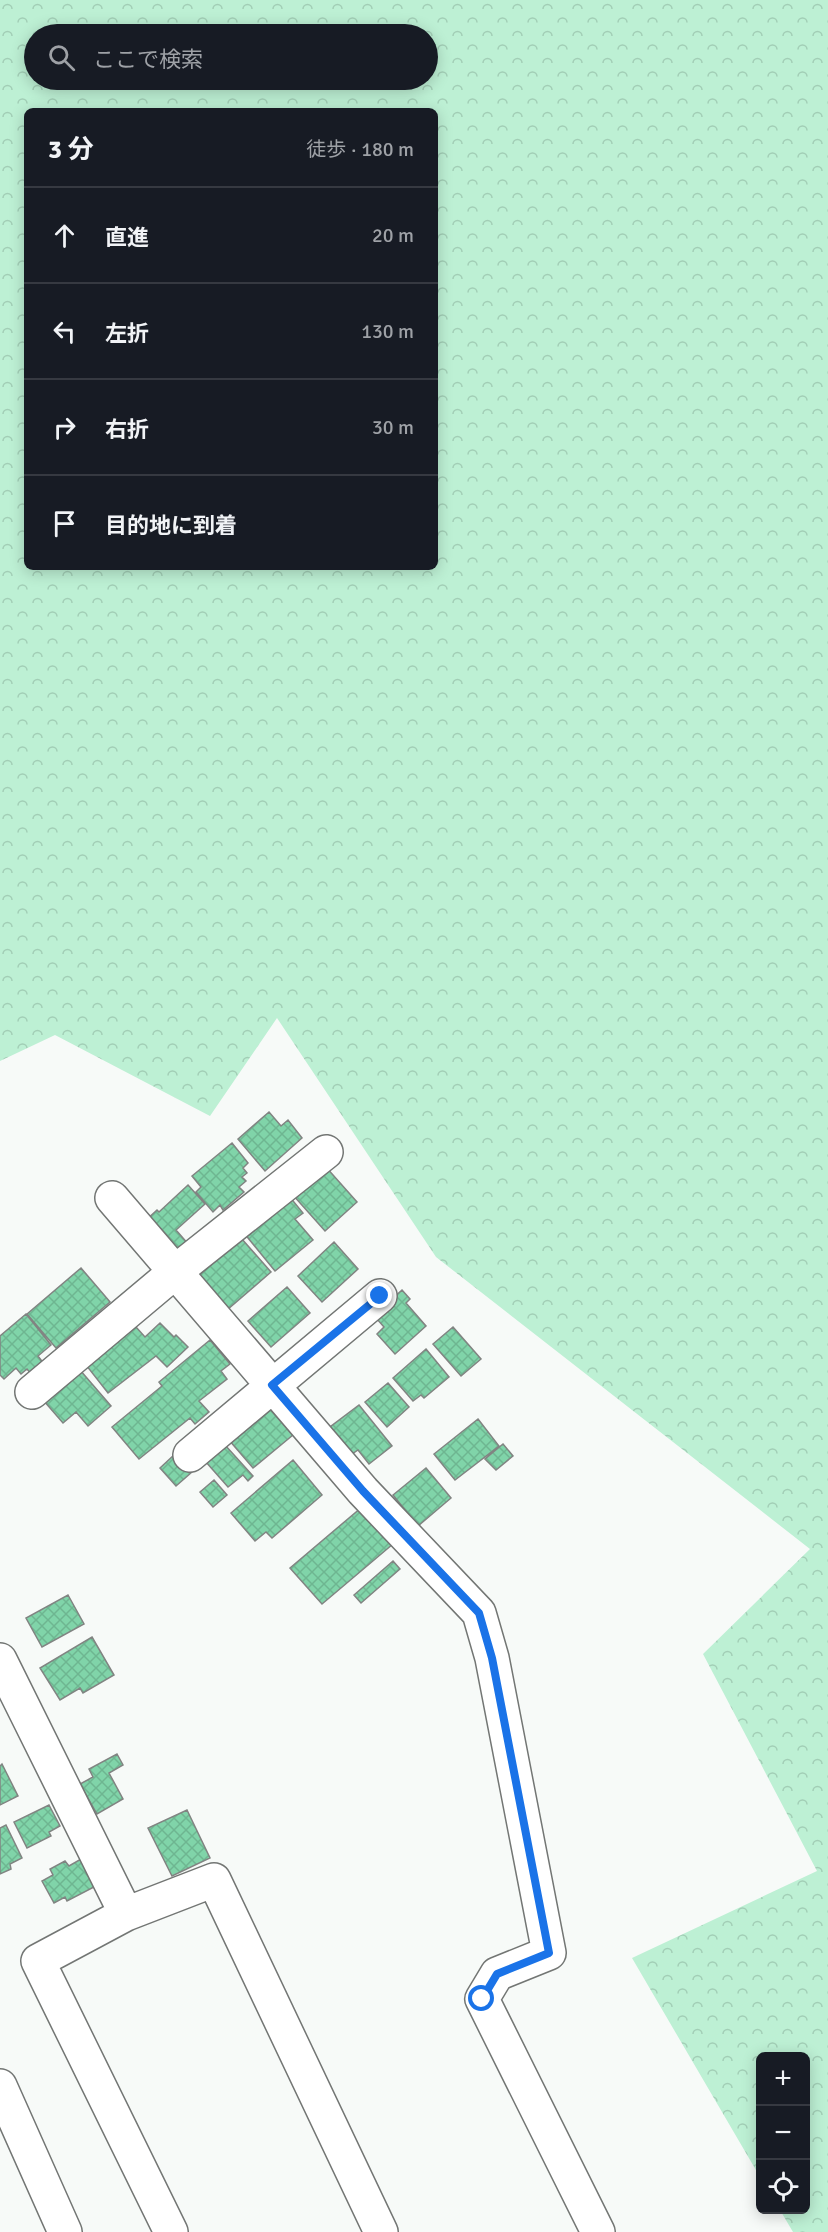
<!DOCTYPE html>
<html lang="ja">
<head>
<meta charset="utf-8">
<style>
	:root { --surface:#171b24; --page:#20242c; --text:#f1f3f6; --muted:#9ea1a6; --line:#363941 }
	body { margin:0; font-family:Signika,"Noto Sans JP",sans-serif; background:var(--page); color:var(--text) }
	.controls { position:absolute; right:18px; bottom:18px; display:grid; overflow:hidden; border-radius:9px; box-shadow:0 3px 15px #0003 }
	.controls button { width:54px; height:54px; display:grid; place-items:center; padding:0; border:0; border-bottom:2px solid var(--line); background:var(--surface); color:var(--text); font:30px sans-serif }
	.stop { position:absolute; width:18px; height:18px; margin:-14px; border:4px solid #1a73e8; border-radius:50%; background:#fff }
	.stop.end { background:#1a73e8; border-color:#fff; box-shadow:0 2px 6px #0008 }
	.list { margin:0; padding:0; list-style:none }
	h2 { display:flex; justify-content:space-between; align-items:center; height:78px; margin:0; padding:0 24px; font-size:26px }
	h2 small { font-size:20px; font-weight:400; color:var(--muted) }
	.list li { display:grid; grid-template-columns:39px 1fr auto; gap:18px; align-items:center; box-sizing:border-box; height:96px; padding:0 24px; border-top:2px solid var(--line) }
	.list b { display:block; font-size:22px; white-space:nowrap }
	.list em { font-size:20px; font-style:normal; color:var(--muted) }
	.icon { flex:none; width:33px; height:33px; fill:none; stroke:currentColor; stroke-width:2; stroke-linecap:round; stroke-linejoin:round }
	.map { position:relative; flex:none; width:828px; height:2232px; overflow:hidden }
	.search { position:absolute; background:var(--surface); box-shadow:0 3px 15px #0003; left:24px; top:24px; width:414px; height:66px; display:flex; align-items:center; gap:15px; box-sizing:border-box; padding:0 21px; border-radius:33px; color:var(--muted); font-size:22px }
	.panel { position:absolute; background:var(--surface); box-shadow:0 3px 15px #0003; left:24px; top:108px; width:414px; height:462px; border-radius:9px }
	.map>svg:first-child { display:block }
</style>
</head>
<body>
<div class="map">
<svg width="828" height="2232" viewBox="0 0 828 2232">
	<defs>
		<pattern id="forest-crowns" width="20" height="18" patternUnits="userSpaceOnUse" patternTransform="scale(1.5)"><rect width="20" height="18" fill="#bdf0d4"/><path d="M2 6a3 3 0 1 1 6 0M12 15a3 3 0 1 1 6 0" fill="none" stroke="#a2ceb6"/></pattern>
		<pattern id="building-cross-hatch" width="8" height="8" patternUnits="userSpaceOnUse" patternTransform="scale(1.5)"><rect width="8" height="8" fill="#80d4a9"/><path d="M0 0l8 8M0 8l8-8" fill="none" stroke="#6eb691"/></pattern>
	</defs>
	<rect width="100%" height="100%" fill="#f7faf8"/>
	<!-- forest -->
	<path fill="url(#forest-crowns)" fill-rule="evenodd" d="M0,0h828v2232h-35l-13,-22h26v-154h-46v121l-128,-219 185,-87 -114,-217 107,-105 -374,-292 -159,-239 -67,98 -155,-81 -55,26zM34,34h394v46h-394zM27,111h408v456h-408z"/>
	<!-- building -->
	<path fill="url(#building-cross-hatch)" stroke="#818482" stroke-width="1.5" d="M269,1112l12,14 7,-6 14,18 -37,33 -27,-32z
		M232,1143l16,20 -5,5 4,5 -5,4 4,4 -7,6 5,5 -21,18 -3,-5 -7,7 -17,-20 5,-5 -9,-11z
		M325,1166l32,36 -32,29 -32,-36z
		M188,1185l17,19 -29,26 13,15 -13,11 -31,-35 12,-11 2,2z
		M289,1196l14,17 -8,6 18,21 -38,31 -31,-38z
		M241,1238l30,34 -44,38 -30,-33z
		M334,1242l24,27 -36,33 -24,-26z
		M81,1268l29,34 -54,46 -29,-34z
		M287,1287l23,26 -39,34 -23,-26z
		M402,1290l8,9 -4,4 20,23 -31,28 -18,-20 7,-7 -8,-9 5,-9z
		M26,1314l25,31 -13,11 6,8 -12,11 -5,-6 -6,5 -5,-6 -12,11 -4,-4v-39z
		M160,1323l14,14 2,-2 12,12 -21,20 -11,-11 -48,37 -22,-28 50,-38 9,10z
		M453,1327l28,32 -20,17 -28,-32z
		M210,1340l20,24 -9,7 6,8 -28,22 10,11 -14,12 -5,-6 -51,41 -27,-32 50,-41 -3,-4z
		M426,1349l23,28 -25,21 -3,-3 -8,6 -20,-23z
		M80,1370l31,36 -23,20 -12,-14 -13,11 -19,-22z
		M388,1383l21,24 -22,20 -22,-25z
		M359,1405l33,41 -23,18 -11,-14 -6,4 -22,-27z
		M268,1406l25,29 -40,33 -24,-28z
		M478,1419l21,27 -44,34 -21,-26z
		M503,1444l10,12 -17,14 -11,-11z
		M225,1445l28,31 -5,5 -5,-6 -15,12 -22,-25z
		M175,1454l17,18 -16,14 -16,-18z
		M293,1460l29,35 -50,43 -6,-6 -11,9 -24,-28z
		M426,1468l25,30 -33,28 -25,-31z
		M214,1480l13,15 -14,12 -13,-15z
		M362,1507l31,37 -71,60 -32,-36z
		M393,1561l7,8 -39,34 -7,-8z
		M68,1595l16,29 -42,23 -16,-29z
		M92,1637l22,38 -31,18 -3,-5 -20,12 -20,-32z
		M117,1754l6,11 -14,8 14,26 -26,15 -17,-30 13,-7 -4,-8z
		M2,1764l16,32 -18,9v-39z
		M49,1805l11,21 -11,6 2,4 -24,12 -13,-26z
		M187,1810l23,48 -38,18 -24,-48z
		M6,1825l16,33 -12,6 1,5 -11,5v-46z
		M81,1859l15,27 -29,15 -2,-4 -11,6 -12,-22 11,-6 -3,-6 15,-8 4,5z"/>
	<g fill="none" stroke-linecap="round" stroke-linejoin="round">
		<defs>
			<path id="minor" d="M112,1198l251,293 116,122 13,45 57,295 -52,21 -15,25 116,233
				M32,1392l144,-121 150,-119
				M190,1455l190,-159
				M0,1660l126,254
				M0,2086l65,146
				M171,2232l-133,-271 88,-47 88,-34 167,352"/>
		</defs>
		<!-- minor casing -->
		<use href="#minor" stroke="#737674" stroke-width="36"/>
		<!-- minor -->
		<use href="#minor" stroke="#fff" stroke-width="33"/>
	</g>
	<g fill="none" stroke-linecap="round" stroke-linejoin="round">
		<!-- route -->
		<path stroke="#1a73e8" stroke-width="8" d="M380,1296l-108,89 91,106 116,122 13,45 57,295 -52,21 -15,25"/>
	</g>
</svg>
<div class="controls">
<button>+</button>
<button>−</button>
<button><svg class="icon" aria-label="locate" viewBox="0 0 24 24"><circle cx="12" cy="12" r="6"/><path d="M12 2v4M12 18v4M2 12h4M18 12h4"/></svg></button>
</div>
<div class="stop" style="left:482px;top:1999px"></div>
<div class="stop end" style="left:380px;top:1296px"></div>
<div class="search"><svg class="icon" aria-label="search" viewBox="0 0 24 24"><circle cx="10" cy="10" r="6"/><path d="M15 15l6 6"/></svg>ここで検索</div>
<section class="panel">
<h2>3 分<small>徒歩 · 180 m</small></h2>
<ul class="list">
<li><svg class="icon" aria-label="ahead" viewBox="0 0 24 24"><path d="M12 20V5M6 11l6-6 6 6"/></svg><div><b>直進</b></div><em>20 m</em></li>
<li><svg class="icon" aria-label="left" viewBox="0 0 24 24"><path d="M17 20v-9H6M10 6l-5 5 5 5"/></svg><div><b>左折</b></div><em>130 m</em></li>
<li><svg class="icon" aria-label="right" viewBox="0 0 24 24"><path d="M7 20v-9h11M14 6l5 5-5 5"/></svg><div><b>右折</b></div><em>30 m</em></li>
<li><svg class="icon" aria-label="arrive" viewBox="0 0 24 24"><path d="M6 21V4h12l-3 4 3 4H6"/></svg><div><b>目的地に到着</b></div></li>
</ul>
</section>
</div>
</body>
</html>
